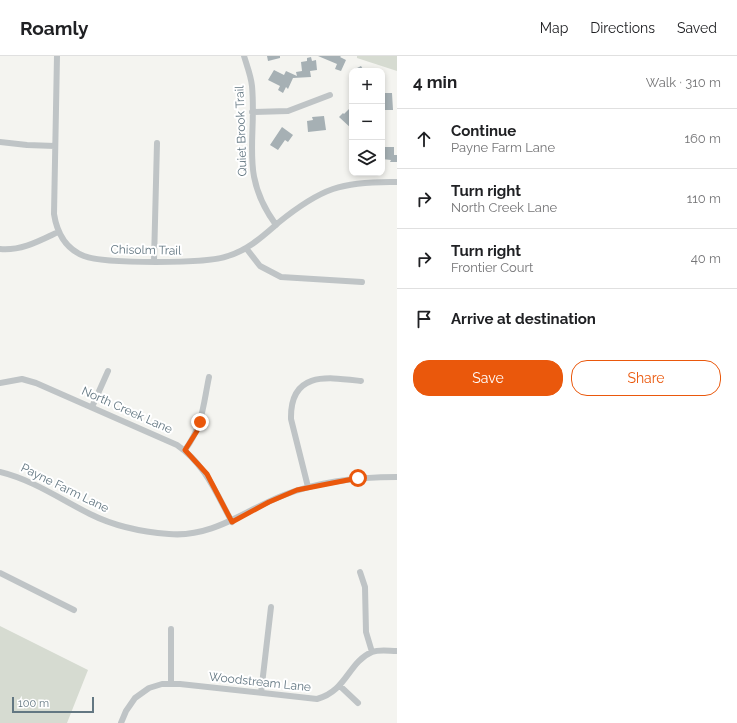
<!DOCTYPE html>
<html lang="en">
<head>
<meta charset="utf-8">
<style>
	:root { --surface:#fff; --page:#f6f6f6; --text:#202124; --muted:#757577; --line:#e0e0e0; --accent:#ea580c }
	body { margin:0; font-family:Raleway,sans-serif; background:var(--page); color:var(--text) }
	.controls { position:absolute; right:12px; top:12px; display:grid; overflow:hidden; border-radius:8px; box-shadow:0 2px 6px #0003 }
	.controls button { width:36px; height:36px; display:grid; place-items:center; padding:0; border:0; border-bottom:1px solid var(--line); background:var(--surface); color:var(--text); font:20px sans-serif }
	.scale { position:absolute; left:12px; bottom:10px; width:82px; box-sizing:border-box; padding-left:4px; border:2px solid #637782; border-top:0; font-size:11px; line-height:14px; white-space:nowrap; color:#637782; -webkit-text-stroke:3px #fff; paint-order:stroke }
	.stop { position:absolute; width:12px; height:12px; margin:-9px; border:3px solid #ea580c; border-radius:50%; background:#fff }
	.stop.end { background:#ea580c; border-color:#fff; box-shadow:0 1px 4px #0008 }
	.list { margin:0; padding:0; list-style:none }
	h2 { display:flex; justify-content:space-between; align-items:center; height:52px; margin:0; padding:0 16px; font-size:17px }
	h2 small { font-size:13px; font-weight:400; color:var(--muted) }
	.list li { display:grid; grid-template-columns:26px 1fr auto; gap:12px; align-items:center; box-sizing:border-box; height:60px; padding:0 16px; border-top:1px solid var(--line) }
	.list b { display:block; font-size:15px; white-space:nowrap }
	.list p { margin:0; font-size:13px; white-space:nowrap; color:var(--muted) }
	.list em { font-size:13px; font-style:normal; color:var(--muted) }
	.actions { display:flex; gap:8px; padding:12px 16px }
	.actions a { flex:1; padding:9px 0; border:1px solid var(--accent); border-radius:16px; text-align:center; font-size:14px; color:var(--accent) }
	.actions .main { background:var(--accent); color:#fff }
	.icon { flex:none; width:22px; height:22px; fill:none; stroke:currentColor; stroke-width:2; stroke-linecap:round; stroke-linejoin:round }
	.map { position:relative; flex:none; width:397px; height:667px; overflow:hidden }
	header { display:flex; align-items:center; gap:24px; box-sizing:border-box; height:56px; padding:0 20px; background:var(--surface); border-bottom:1px solid var(--line) }
	header strong { font-size:19px }
	nav { display:flex; gap:22px; margin-inline-start:auto; font-size:14px }
	main { display:flex }
	aside { flex:1; background:var(--surface) }
	.map>svg:first-child { display:block }
</style>
</head>
<body>
<header>
<strong>Roamly</strong>
<nav><a>Map</a><a>Directions</a><a>Saved</a></nav>
</header>
<main>
<div class="map">
<svg width="397" height="667" viewBox="0 0 397 667">
	<rect width="100%" height="100%" fill="#f4f4f0"/>
	<!-- green -->
	<path fill="#d6dbd1" d="M357,0h40v15l-40,-13z
		M0,570l88,44 -21,53h-67z"/>
	<!-- building -->
	<path fill="#a6b0b4" d="M267,0h13v2l-12,3z
		M318,0h23l-1,1 6,3 -5,11 -6,-2 2,-5z
		M311,1l1,4 4,-1 1,10 -7,1 1,6 -18,1 -5,11 -2,-2 -3,6 -5,-3 2,-4 -12,-6 6,-10 10,5 2,-4 11,5 -1,-4 6,-1 -1,-9 6,-1v-3z
		M361,10l3,5h-13z
		M382,37h10l1,17h-9z
		M352,50v23l-13,-12 4,-4 1,1z
		M324,60l2,14 -18,2 -1,-11 6,-1 -1,-3z
		M282,71l11,8 -5,7 -3,-2 -7,10 -8,-5z
		M385,91h9v8h3v7h-7l1,-2 -9,-1v-10h3z"/>
	<g fill="none" stroke-linecap="round" stroke-linejoin="round">
		<!-- street -->
		<path stroke="#bfc4c6" stroke-width="6" d="M57,0l-3,158c3,19 12,35 30,42 21,8 123,8 144,0 20,-6 35,-20 50,-33 43,-35 64,-42 119,-41
			M244,0c3,10 7,20 8,30 5,56 -13,88 24,139
			M252,56l36,-1 42,-16
			M0,86l27,3 28,1
			M246,192l14,18 21,11 81,5
			M0,193c21,2 39,-8 58,-17
			M154,205l3,-118
			M0,327l22,-4 14,4 141,62c28,19 39,48 55,77
			M92,351l16,-36
			M185,394c18,-25 18,-44 24,-73
			M0,416c33,8 60,27 90,42 24,12 52,18 79,20 44,4 76,-24 115,-39 36,-14 75,-18 113,-18
			M308,431l-17,-68c-1,-48 36,-42 70,-38
			M360,516l5,15 1,45 6,20
			M0,517l74,37
			M171,627v-54
			M340,630l18,17
			M261,637l10,-86
			M121,667l5,-12 9,-13 14,-10 13,-4h18l137,15c30,-8 31,-37 55,-47 8,-3 17,-1 25,-1"/>
	</g>
	<g fill="none" stroke-linecap="round" stroke-linejoin="round">
		<!-- route -->
		<path stroke="#ea580c" stroke-width="5" d="M200,366l-3,9 -12,19 22,24 25,48 37,-20 28,-12 61,-12"/>
	</g>
	<g text-anchor="middle" dominant-baseline="central" stroke-width="4" stroke-linejoin="round" paint-order="stroke">
		<!-- street labels -->
		<g font-size="12" fill="#637782" stroke="#fff">
			<text transform="translate(241 75) rotate(-92)">Quiet Brook Trail</text>
			<text transform="translate(146 194) rotate(1)">Chisolm Trail</text>
			<text transform="translate(127 354) rotate(24)">North Creek Lane</text>
			<text transform="translate(65 432) rotate(26)">Payne Farm Lane</text>
			<text transform="translate(260 626) rotate(6)">Woodstream Lane</text>
		</g>
	</g>
</svg>
<div class="controls">
<button>+</button>
<button>−</button>
<button><svg class="icon" aria-label="layers" viewBox="0 0 24 24"><path d="M12 4l9 5-9 5-9-5zM3 14l9 5 9-5"/></svg></button>
</div>
<div class="scale">100 m</div>
<div class="stop" style="left:358px;top:422px"></div>
<div class="stop end" style="left:200px;top:366px"></div>
</div>
<aside>
<h2>4 min<small>Walk · 310 m</small></h2>
<ul class="list">
<li><svg class="icon" aria-label="ahead" viewBox="0 0 24 24"><path d="M12 20V5M6 11l6-6 6 6"/></svg><div><b>Continue</b><p>Payne Farm Lane</p></div><em>160 m</em></li>
<li><svg class="icon" aria-label="right" viewBox="0 0 24 24"><path d="M7 20v-9h11M14 6l5 5-5 5"/></svg><div><b>Turn right</b><p>North Creek Lane</p></div><em>110 m</em></li>
<li><svg class="icon" aria-label="right" viewBox="0 0 24 24"><path d="M7 20v-9h11M14 6l5 5-5 5"/></svg><div><b>Turn right</b><p>Frontier Court</p></div><em>40 m</em></li>
<li><svg class="icon" aria-label="arrive" viewBox="0 0 24 24"><path d="M6 21V4h12l-3 4 3 4H6"/></svg><div><b>Arrive at destination</b></div></li>
</ul>
<div class="actions"><a class="main">Save</a><a>Share</a></div>
</aside>
</main>
</body>
</html>
